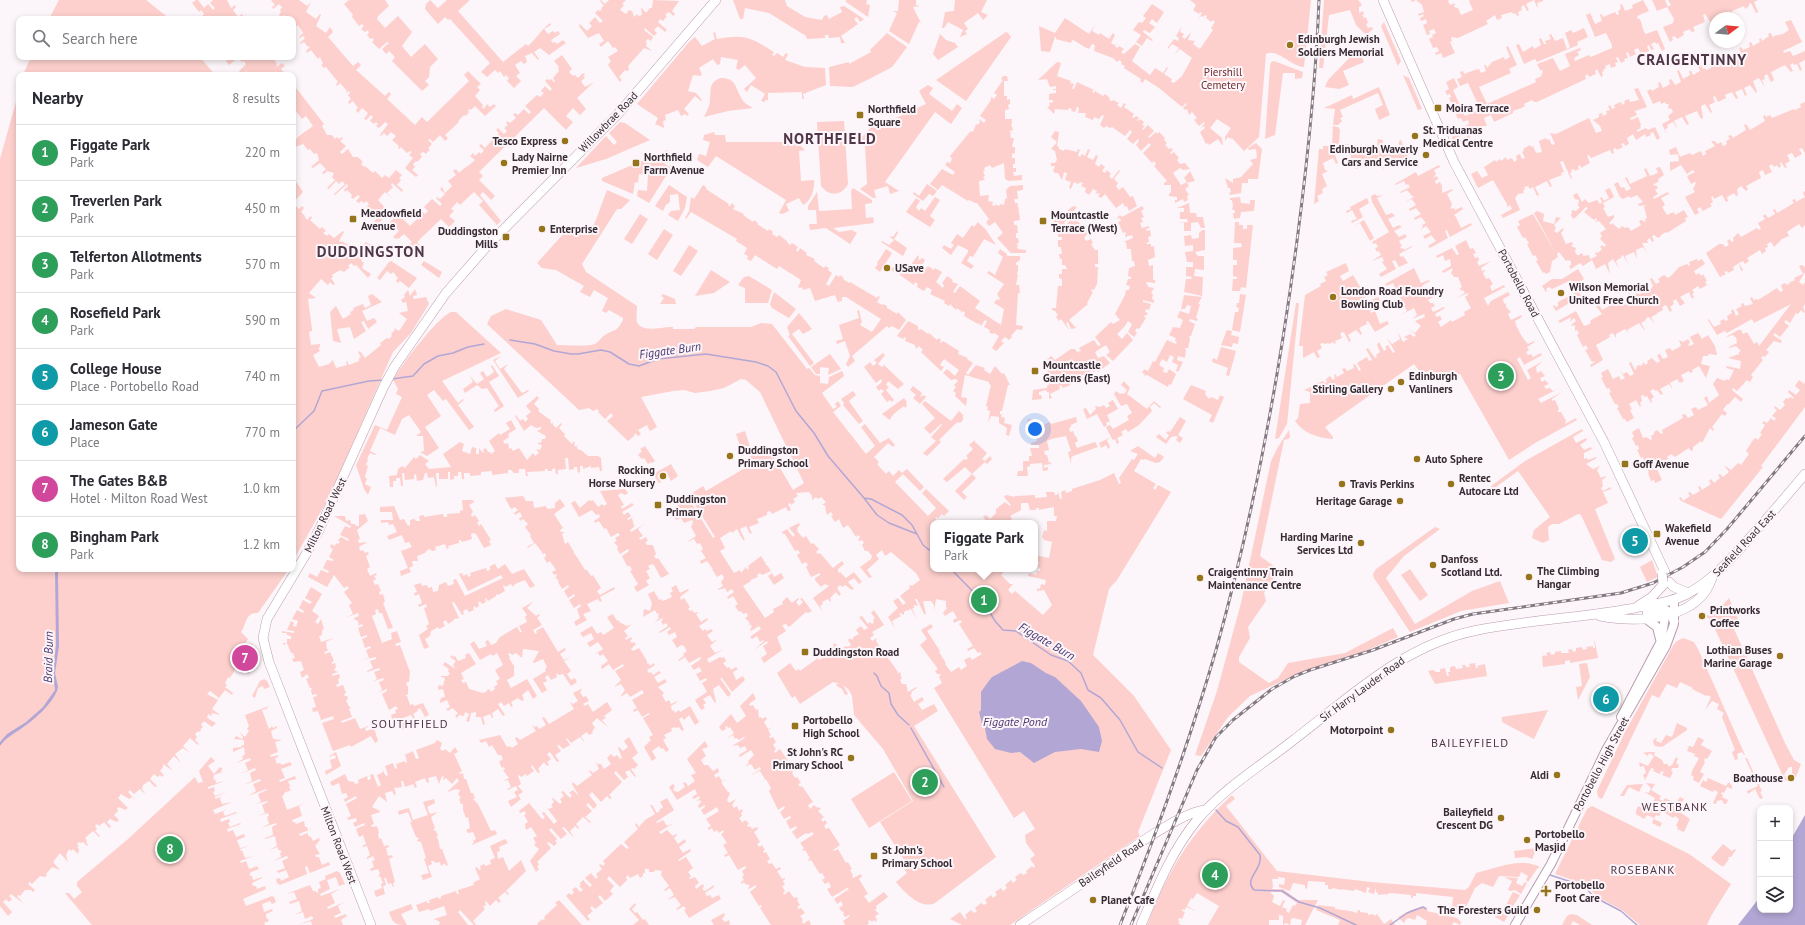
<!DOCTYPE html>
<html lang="en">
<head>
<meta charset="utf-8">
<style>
	:root { --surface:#fff; --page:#f2f2f3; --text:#2b2b33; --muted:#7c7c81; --line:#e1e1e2; --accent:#95741c }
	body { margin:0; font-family:"PT Sans",sans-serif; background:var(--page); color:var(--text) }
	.controls { position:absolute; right:12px; bottom:12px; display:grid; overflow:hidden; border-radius:8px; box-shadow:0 2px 6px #0003 }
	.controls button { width:36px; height:36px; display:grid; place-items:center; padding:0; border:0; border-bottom:1px solid var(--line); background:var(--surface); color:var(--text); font:20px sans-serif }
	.compass { position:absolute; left:1709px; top:12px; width:36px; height:36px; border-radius:50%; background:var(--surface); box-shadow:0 2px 6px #0003; rotate:74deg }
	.you { position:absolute; left:1035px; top:429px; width:14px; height:14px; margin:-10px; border:3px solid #fff; border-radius:50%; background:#1a73e8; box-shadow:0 0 0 6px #1a73e833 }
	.badge { display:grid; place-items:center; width:26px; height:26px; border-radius:50%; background:var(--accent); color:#fff; font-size:13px; font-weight:700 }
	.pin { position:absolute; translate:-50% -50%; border:2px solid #fff; box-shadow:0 1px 4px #0006 }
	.popup { position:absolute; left:930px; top:520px; width:108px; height:52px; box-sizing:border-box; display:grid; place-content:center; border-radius:8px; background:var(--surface); filter:drop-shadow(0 1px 3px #0005); font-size:13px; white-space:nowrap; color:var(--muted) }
	.popup b { font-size:15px; color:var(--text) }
	.popup::after { content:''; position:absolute; left:50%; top:100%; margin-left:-8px; border:8px solid transparent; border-top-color:var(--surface) }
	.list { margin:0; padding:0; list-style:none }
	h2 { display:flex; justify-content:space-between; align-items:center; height:52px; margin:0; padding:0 16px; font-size:17px }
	h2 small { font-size:13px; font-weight:400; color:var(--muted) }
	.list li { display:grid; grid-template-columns:26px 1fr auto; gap:12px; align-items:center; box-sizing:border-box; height:56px; padding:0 16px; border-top:1px solid var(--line) }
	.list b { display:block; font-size:15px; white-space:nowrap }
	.list p { margin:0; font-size:13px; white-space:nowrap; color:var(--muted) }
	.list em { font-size:13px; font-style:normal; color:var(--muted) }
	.icon { flex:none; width:22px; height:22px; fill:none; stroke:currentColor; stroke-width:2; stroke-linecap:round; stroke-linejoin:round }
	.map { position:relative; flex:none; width:1805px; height:925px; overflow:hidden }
	.search { position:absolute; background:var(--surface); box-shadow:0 2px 6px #0003; left:16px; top:16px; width:280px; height:44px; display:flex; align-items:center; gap:10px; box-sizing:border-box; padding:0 14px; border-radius:8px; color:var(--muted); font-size:15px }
	.panel { position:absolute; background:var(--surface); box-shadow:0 2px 6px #0003; left:16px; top:72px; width:280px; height:500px; border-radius:8px }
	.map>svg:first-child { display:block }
</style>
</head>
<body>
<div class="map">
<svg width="1805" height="925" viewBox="0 0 1805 925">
	<rect width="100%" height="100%" fill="#fcf5f9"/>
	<!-- green -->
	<path fill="#fdd0cd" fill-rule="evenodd" d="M59,0h87l24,19h-121z
		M196,0h2l6,8 4,-4 5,6 2,-2 -5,-5 3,-3h14l4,8 4,-3 1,2 -3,3 5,7 4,-3 1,2 -3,3h-36l-2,-2 2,-3 -3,-4 -2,2 -7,-9z
		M271,0h28l8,6 4,-4 -5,10 10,7 4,-5 1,1 -5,11 10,7 4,-6 3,5 -5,5 25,29 5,-4 3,3 -5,5 29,26 4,-4 2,2 -4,5 28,26 7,-8 5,5 42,-41 -5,-6 4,-4 13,13 -4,3 3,3 -5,6 8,9 -1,2 2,2 3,-5 3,3 4,-3 2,2 -11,10 -10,-10 -4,4 -2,-1 -1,1 1,2 -3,4 -2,-1 -6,6 1,1 -14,13 3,3 -3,3 -5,-6 -7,7 -3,-3 -2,1 4,4 -4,4 2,2 -3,2v2l-4,-2 -3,2 2,3 -5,5 -1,-1 -3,3 2,3 -3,3 6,5 -2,2 -11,-9 8,-10 -4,-3 3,-3 -2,-1 -3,2 -6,-6 -2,2 -1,-1 1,-2 -7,-6 4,-4 -5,-4 -4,4 -3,-3 -3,3 -1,-1 8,-11 -3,-2 -6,6 -3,-2 2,-2 -2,-2 -2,2 -4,-3 3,-4 -2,-2 -5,5 -2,-1 4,-6 -6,-5 -4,5 -2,-3 2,-2 -5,-7 -4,3 -1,-2 3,-3 -3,-4 2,-2 -1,-2 -3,2 1,-2 -7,-8 -3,3 -1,-2 2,-2 -12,-15 -2,1 -3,-3 2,-1 -3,-7 -2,2 -7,-9 -4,3 -1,-2 4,-4 -3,-1 -3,-4 -3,2 -1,-1 5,-5 -2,-2 -3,2 -1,-1 4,-4 -5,-8 -5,3v-9h-6l-3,-4 -3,2 -2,-2 2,-3 -1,-2 2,-3 -3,-3 -6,5 -1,-2 3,-2z
		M349,0h36l4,6 -11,10 -1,3 8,9 13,-12 14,16 -10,14 9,11 14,-13 13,15 -8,8 -1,10 -4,4 4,4 -7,6 -30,-30 3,-4 -6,-6 -3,3 -4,-5 7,-6 -2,-1 -8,7 -7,-7 2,-2 -2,-2 -2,1 -3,-4 2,-2 -1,-3 -3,2 -4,-3 3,-3 -2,-2 -3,2 -7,-9 1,-2 -9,-11z
		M430,0l8,8 9,-8h23l-12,11 45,51 23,-18 2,2c8,-7 13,-16 22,-23l1,2 -7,4 4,5 5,-3 2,2 3,-2 2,3 -9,6 2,3 2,-1 2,2 6,-4 3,3 -17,12 -9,-7 -6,4 5,7 -1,1 -6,-7 -7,3 2,6 -3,2 -3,-3 -6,4 5,8 -4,3 5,5 -7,7 -7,-7 2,-3 -3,-3 -2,2 -4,-6 -2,2 -3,-3 -8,7 -6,-5 9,-9 -40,-44 -2,1 -3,-3 -7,7 -13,-15 1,-5z
		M601,0l4,4 4,-4h17l-4,4 2,1 -4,5 6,4 3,-4 3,1 2,6 3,-3 1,2 4,-1 -1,-8 5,6 4,-5h2l1,-8 26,1 -7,10 3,3 -2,2 -4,-4 -2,1 -2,2 2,1 -4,5 -3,-2 -2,3 9,8 -2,2 -7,-6 -4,4 3,3 -3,3 -9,-8 -1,2 9,7 -2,4 -3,-2 -3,3 2,1 -1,3 6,5 -8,-3 -16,18 1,4 -2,1 -2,-1 -6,7 3,3 -2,2 -12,-17 3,-4 -3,-4 10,-6 -3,-4 -2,1 -5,-7 -7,6 -2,-3 5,-3 -5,-8 -11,5 -9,-12 1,-2 7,7 5,-5 -3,-3 6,-6 5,6 3,-2 -8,-8 3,-3 2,1 2,-2 -1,-1 3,-2 -4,-5z
		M733,0h52l2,6 18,11 17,3 2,-4 3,-1 2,4 13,-7 -2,-5 4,-1 20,13 -4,3 -3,-5 -3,2 4,5 -17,12 4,7h-4l-1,-6 -11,1 -1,-3h-3v3l-18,1 -1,-3 -37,-23 -24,-5 -2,11h-3z
		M846,0h21l-1,4 4,1 -2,12 -22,-15z
		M899,0h17v5l4,1 -7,1 8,16 -2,-1 -10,22 -20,-13 8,-18 -4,-2h5z
		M955,0h32l-6,12 7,3 -5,5 -5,-7 -14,10 4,6 -3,2 2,3 -7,3 3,-7 -15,-8 -4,6h-2l3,-16 9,-1z
		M1190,0h121l-7,67c-12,0 -27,-19 -38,-13l-7,83 -15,14 -12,-13 -1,1 -3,-2 -3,4v-4l6,-9 -14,-9 -7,9 12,10 1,7h-1l-4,-6 -9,6 -1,-2 -2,1 -6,-12 5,-4 -1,-2 -4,2 5,-5 -1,-1 -5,4 -5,-6 3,-2 -5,-6 -3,3 -2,-6 -2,1 -2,-2 4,-4 -1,-1 -4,4 -23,-19 -14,-9 -2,4 -3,-2 1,-2 -17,-11 1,-2 -4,-2 1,-2 -3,-2 -2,2 -4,-4 -19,-7 1,-6 -3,-1 -3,5c-8,-3 -10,-7 -17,-9l-1,3 -15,-4v-2h-1l-5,15 -9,-1 -2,-25 16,7 10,-15 24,16 7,-11 -4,8 7,4 1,-2 9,6 4,-6 2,2 -4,8 3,2 2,-1 -1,2 2,2 2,-2 5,3 -3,3 3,2 11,-10 5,3 -8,14 18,14 5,-7 8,5 4,-6 1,1 -4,6 8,5 -1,3 3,1 8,-7 10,-18 -12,-9 -5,5 4,-6 -7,-4 -4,5v-2l6,-8 4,2 1,-3 -3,-2 6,-10 -2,6 4,2 -2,3 3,2 6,-7 -3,8 7,1 -2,3 7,5 13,-19 -2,-2 4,-6 -2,-2 -2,2 -5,-4 1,-2 -2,-1 -2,2 -2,-1 -3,4 4,-7 -2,-1 -1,2 -6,-4 3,-5z
		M1324,0h34l4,5 -3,2v6l4,-2 1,3 -2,1 2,3 2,-1 2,6 -2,1 2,4 4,-1 1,2 -7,6 -10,-10 -6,-15 -21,5 -6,53h-4z
		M1411,0h38l-1,1 2,4 5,-2 -1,4 4,1 3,7 12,-5 -4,-9 1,-1h73v1l-6,2 1,4h-1l-3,-7 -8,4 3,6 -2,1 -3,-6 -3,2 1,3 -4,2 1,3 -2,1 -2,-3 -2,1 -1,-2 -11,3 1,3 -5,2 -2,-5 -9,6 2,3 -30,14 -7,-1 1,4 -2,1 5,11 -12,5 -2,-5 -5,2 -1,-2 4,-2 -2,-4 -4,1 -4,-9 4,-2 -1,-2 4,-2 -2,-4 -5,2 1,3 -3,1 -4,-10 4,-2 -1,-4 -5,2 -1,-3 4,-2 -1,-2 -4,2 -1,-2 6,-2 -2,-7 -6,-5 -4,2z
		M1643,0l6,11 -12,5 1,3h2l4,13 2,2 11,-4 8,19 -3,2 -4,-8 -2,1 -1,-2 -4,2 3,5 -3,1 -2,-5 -2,1 2,5 -8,3 -3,-6 -4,2 2,4 -6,3 -2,-5 -2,1 2,5 -4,1 1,2 -4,2 -3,-6 -2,1 2,4 -3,1 1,3 -5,2 -1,-4 -5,2 1,2 -3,2 1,1 -2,1 1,4 -2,1 -4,-8 -2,2 1,3 -7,3 -1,-3 -3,2 1,3 -49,23h-3l-2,-2 -8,4 1,2c-4,3 -8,3 -12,5v2l-19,9 -3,-7 -7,3 3,8h-5v2l-13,6 1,4 -2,1 -3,-6 -6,2 4,11 -7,3 -4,-12 15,-7 -2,-4 4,-2 -1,-4 -5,2 -2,-4 -3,1 -9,-21 2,-1 -1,-3 -3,1 -2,-4 4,-2 -3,-7 8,-4 4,9 -5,3 12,26 15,-7 -12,-26 -8,3 -3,-7 5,-2 -2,-5 3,-1 1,3c6,-2 9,-4 15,-5l2,4 5,-2 -2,-6h2l1,3 5,-6 12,-5 1,3 5,-3 -4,-10 2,-1 9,19 -8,4 2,4 -32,14 8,17 49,-22 -1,-3 7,-3 -1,-2 2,-1 -1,-3h-2l-3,-6 16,-6 7,13 10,-5 -5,-12 15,-6 1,2 -4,2 2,3 -5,3 1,3 14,-6 2,2 21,-9v-3l-6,-12 -11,4 -9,-22 4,-2 5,11 7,-3 -2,-6 2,-1 1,3 12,-5 2,3 2,-1 -1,-3 3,-2 -1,-4 2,-1 3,7 8,-3 -1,-3z
		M1652,0h13l3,7 3,-2 -3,-5h90l-4,2 4,10 -2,1 -5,-10 -2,1v2l-4,3 -1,-3c-4,2 -8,3 -12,5l1,3 -9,4 -2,-2 -7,2v4l-4,1 -6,-9 -2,1 2,7 -12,5 2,4 -4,1 -1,-3 -7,3 1,3 -7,4 -2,-3 -3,1 1,3 -3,2 -7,-15 10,-4 1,-4 -7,-12 -10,4z
		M1152,4l12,8 -7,11 -5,-4 -3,4 6,4 -5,6 -6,-3 -1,2 10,8 -1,1 -5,-3 -5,8 -6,-4 5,-7 -8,-5 6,-8 3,1 4,-5 -3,-2z
		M1791,20l11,22 -19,9 1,2 6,-2 3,5 12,-5v9l-6,3 3,7 -2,1 -3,-7 -3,1 -1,-2 -3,2 3,6 -2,1 -6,-7 -14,7 3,8 -3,2 -4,-8 -3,2 1,3 -3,1 3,7 -6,-9 -6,3 4,11 -1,1 -6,-8 -6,3 3,7 -2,1 -3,-7 -7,3 3,6 -2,1 -4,-7 -7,3 1,3 -8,4 -3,-6 -2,1 2,5 -6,3 3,7 -1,1 -6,-9 -4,2 2,12 -2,1 -4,-8 -12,5 4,8 -2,1 -5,-8 -8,4 4,9 -5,-8 -6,3 1,3 -3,1 2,6 -5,-11 8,-4 -2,-4 5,-4 -2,-4 -2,1 -1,-2 1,-3h-3l-1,-2 -4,2 -1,-3 -7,3 -6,-13 4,-2 1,2 7,-4 -1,-4 2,-1 3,6 7,-4 -1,-4 2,-1 4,6 6,-3 -4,-11 2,-1 4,9 7,-4 -1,-4h2l2,4 7,-4 -2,-5 3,-1 2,4 2,-1 1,2 5,-2v-3l9,-4 -1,-4 2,-1 2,4 7,-4h4l1,-2 2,4 5,-2 -3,-8 2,-1 2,3 7,-3 -1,-4 2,-1 2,4 7,-4 -1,-3 2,-1 1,3 7,-5 -1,-2 3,-1 2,5 1,-2 9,-2 6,-4 -4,-8z
		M1384,22l17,39 -3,5 -17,-40z
		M1584,28l4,9 -11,5 1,3 -41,17 -2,-3 -11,5 -8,-19 3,-1 4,8 10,-6 1,3 7,-4 -2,-6 2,-1 3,6h2l-1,-3 6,-2 -2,-4 2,-1 4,7 8,-3 4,11 3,-2 -5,-14 6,-3 2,3z
		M715,32l2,7c28,-5 33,-2 57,13l-2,3 2,1 3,-3 6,4 3,-4 2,1 -3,6 20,7 20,1 1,17 -23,9 1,5h-2v-7l-34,1v7h-3v2l-4,-1 4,-7 -14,-9 -4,7 -3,-3 12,-11 -11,-13 -6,5 -3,-2 2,-8 -17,-3 -1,7 -3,1 -4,-6 -14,9 3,6 -2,2 -7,-1 -5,16 8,2 6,7 -1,1 -6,-5 -11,13 5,5 -2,2 -2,-2 -4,2 -3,-6 -13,5 1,5 -3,1 1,7 -9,-4 3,-6 -21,-14 52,-62 6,-5 7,9 13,-7 -2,-6z
		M1006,32l2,1 3,4 -45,64 -30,-21z
		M887,33l20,14 -15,20 -19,10 -20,10 -23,-1 -1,-19 20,-5v2l22,-12 -1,-2z
		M940,34l6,6 9,3 3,4 -20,13 -5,-6z
		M1358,49l6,13 -21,9 6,14 -10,4 -14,-2 3,-7z
		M562,55l10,14 -3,3 4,4 2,-1 3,3 5,-5 2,2 -2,1 2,2 -4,3 4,6 9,-5 -17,16 9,11 -6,6 -7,-7 -7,8 7,6 -7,8 -22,-22 -65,64 4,4 -4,4 16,16 -4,4 -8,-8 -3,3 21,26 -4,4 -18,-20 4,-4 -9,-9 -14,13 -3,-3 -6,7 3,2 -5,5 6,5 -6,6 -8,-8 -24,23 3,3 -11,12 -4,-2 5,-5 -3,-3 5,-5 -8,-8 -6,5 -1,-1 -1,1 -3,-2 6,-6 -4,-5 -6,6 -5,-4 14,-14 12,12 7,-7 1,1 4,-3 -4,-4 3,-3 4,4 3,-3 -4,-4 8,-8 8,7 2,-2 -6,-6 1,-1 3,2 5,-5 -5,-5 2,-2 3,6 7,-7 -4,-5 8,-6 -3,-4 3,-2 3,4c6,-6 10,-7 16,-13l-5,-4 3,-3 2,3 4,-4 2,2 3,-4 -5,-4 2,-2 4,4 8,-9 2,3 3,-3 -2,-2 3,-4 -3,-3 2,-2 6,6 3,-3 -3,-3 4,-3 -2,-2 1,-2 3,2 6,-5 -3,-4 2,-1 3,2 6,-6 5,5 2,-2 -6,-6 12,-11 3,2 4,-4 -3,-2 4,-5 5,5 2,-2 -7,-8 2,-2 2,1 2,-1 3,3 1,-1 -2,-3 6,-7 -1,-3 1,-1 -5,-6z
		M31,57h169l15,18h-192z
		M230,57h38l2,2 5,-2 -1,2 3,5 -1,3 6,-4 3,3 -4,3 5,6h-33l-1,-2 -3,1 -3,-3 -5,4h-4l3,-2 -1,-2 7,-7 -2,-3 -2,1 -4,-4 -9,7 -3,-4z
		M1274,61l29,11 -1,6 -7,1v-6h-12l-8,62 -10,4 5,-73 1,-4z
		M1057,62l4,1 -4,13 14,5 -1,2 4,1 -2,5h2l3,-7 17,8 -2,2 2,1 1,-2 8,5 2,-2 5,4 -1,2 3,1 1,-1 6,3 -2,2 4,3 3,-5 2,1 -2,3 10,7 -2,3 2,1 2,-2 3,2 -2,2 1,1 2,-2 4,3 -2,3 3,1 -3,3 1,1 5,-5 6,6 -6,6 1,1 7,-6 1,2 2,-2 6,6 -1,2 3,3 -2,2 4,4 2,-1 2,2 -3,3 1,1 3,-2 5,6 -2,2 3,4 5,-1 5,6 -7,1 -3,-2 -7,5 8,12 6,-3 -3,-4 6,-7 5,10 -8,2 2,3 -4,3 4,6 -2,1 1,4 -4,2 -1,-3 -8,4v-3h2v-3l-8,-1v-2l2,-2v-7h-7v-2l3,-2 -13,-15 2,-2 -2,-3 -2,2 -9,-10 8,-8 -2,-2 -8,8 -5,-6 3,-4 -1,-2 -5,5 -6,-5 5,-7 -2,-2 -5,6 -13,-9 -2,1 -4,-2 -2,2 -4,-3 4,-9 -2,-1 -3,4 -5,-2 -1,3 -8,-3 1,-4h-8l1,-5 -2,-1 -2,5 -4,-1 1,-2 -3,-1 -1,2 -13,-1 -1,5 -7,-7 3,-1 -1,-3 4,-1v-2h-4v-6l7,-1v-3h-3v-1h3v-3l-6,1 -3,-8 -9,1z
		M1403,75l6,3 13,31 -4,1z
		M1003,76h4l1,5h-4v15h3v4l3,-1v5l-2,1 1,4 -4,1v9h7v4l-1,1 2,6 -3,1v2l3,-1 -3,2 1,4h3l-2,9h3v6l-3,1v4h3v6h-2v4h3v4h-3l1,4 8,-1v5l-13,1 -4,-2 -1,-16 -12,5 -2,-3 -6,3 1,2 -2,2 2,4 -2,1 2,3 -6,1 1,15 9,-1 -1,6 5,1 -1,3 3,1 1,-3v2l3,1 1,-2 4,1 1,-6 2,-1 -1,-8 4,-4 13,-1v5l-6,1 1,8h-4l1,4h3l-1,3h1l1,5 -2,1h2l1,8 -6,1v4h3l1,8h-2v5h2l1,5h-2v2h2l-2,1 1,3 8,1v3h-15l-14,-15 6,-5 -8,-11 -6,4 -3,-4 3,-3 -12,-16h-2l-6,-3 -1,1 -26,-16 -4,5 -8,-6 12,-15 11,6 2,-3 -10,-7 2,-3 3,1 2,-4 -2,-3 19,-23 2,-2 2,1 3,-8 2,1 2,-3 -1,-3 5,4 2,-3 -6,-4 11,-16v-3l3,2 3,-4 -3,-2 9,-13 -2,-1z
		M721,78c15,0 14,9 20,19 2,6 7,8 12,11l-25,3 -24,6c2,-4 5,-9 6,-15 1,-11 -2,-20 11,-24z
		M293,84l31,40 -2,2 5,9h5l3,4 2,-2 2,2 3,-2 1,1 -3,3 6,5 -6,6 2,2 6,-5 5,8h5l5,5 -2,2 3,3 1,-1 8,7 2,-2 7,7 3,-3 4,3 7,-8 6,5 -3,3 2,2 -4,5 6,5 -1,2 -10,-9 -1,2 2,2 -6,6 7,7 -9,-8 -7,8 11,12 -13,14 -3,-3 6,-7 -2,-1 1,-2 -6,-3 -4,7 -5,-2 6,-6 -2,-2 2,-3 -3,-3 -2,2 -3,-2 -2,2 -3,-2 4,-4 -2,-2 -5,4 -2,-2 1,-2 -5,-5 -2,2 -1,-2 4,-4 -1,-2 -12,11 -1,-1 11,-10 -3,-3 -3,3 -3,-3 -7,8 -2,-1 8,-8 -3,-3 2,-4 -7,-2 -3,3 -2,-1 4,-4 -6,-6 -7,5 -2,-1 8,-7 -2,-7 -3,1 -4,-5 -2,1 -5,-6 -10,4c0,-11 13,-16 20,-22l-7,-10 -4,3 -6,-8 -3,2z
		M928,85l5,3 -4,6 23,17 5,-7 5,4 -11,16 -16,-12 -50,70 14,9 -9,3 -2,-8 -14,4 2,8h-3l-13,-9 7,-5 -2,-40 -8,-1 16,-18 1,3 52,-24 -7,-13z
		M1379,87l11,28 -11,5 -4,-11 8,-4 -5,-12 -38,17 3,7 -3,1 2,3 -4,4h-5l2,-16 -11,-1 28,-13 1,4z
		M1638,88l9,19 -12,4 2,4 -7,3 1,2 7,-3 3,8 -1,1 1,2 -4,2v2l9,-4 2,2 7,-3 5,11 -3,2 -4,-8 -3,1 1,2 -5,2 -1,-3 -9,6 -3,-6 -6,4 2,6 -4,2 -1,-3 -3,1 2,3 -6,3 -1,-2 -3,1 1,4 -2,1 -2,-4 -19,8 -2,-3 -2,1 3,7 -9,5 -1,-3 -2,1 1,3 -4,2 -1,-2 -3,1 1,2 -2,1 2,5 -1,1 -8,-18 -3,1 4,10 -3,1 1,2 -13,5 3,6 -2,1 -3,-6 -12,6 4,8 -2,1 -4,-9 -3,2 -2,-3 -4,1 1,2 -2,2 1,2 -6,1 -3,4 5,12 -17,8 -2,-3 11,-6 -2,-4 -3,2v-3l-14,-24 -15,8 -7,-14 6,-3 5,7 6,-3 -4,-8 11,-7 1,2 4,-3 1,2 5,-4 1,3 5,-2 2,4 3,-2 -1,-4 4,-2 2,5 3,-1 -3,-6 2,-1 -1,-2 7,-4 1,2 2,-1 3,7 6,-1 -3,-11 7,-3 1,2 2,-1 3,6 3,-1 -5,-11 6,1 33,-16 7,15 6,-2 -2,-5 -7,-6 6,-3v-3l3,-1 1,3 4,-2 -1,-3 4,-1 -2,-4 2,-1 2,4 3,-1 -1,-3 7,-3 1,3 3,-2 -1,-2 5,-2 1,3 9,-2 -5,-11z
		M19,91v478h270l-31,44c-14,0 -11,12 -17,19l7,7 -15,23 3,2 2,-3 3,2 -1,1 2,2 2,-3 2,1 4,-7 -2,-1 2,-2 -4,-3 5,-8c10,9 2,21 -2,31l-13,-6 -6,10 -2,-1 -3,6 2,2 -2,2 8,6 -1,2 -7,-5 -6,8 -9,-7 -3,3 11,6 -6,9 8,6 -8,-2 -1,3 -3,-2 -1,4 9,5 -4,4 -8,-6 -3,4 2,2 -3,3 6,6 -5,-5 -4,1 -2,2 2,3 -2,3 4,4 -1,1 -8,-7 -7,8 7,7 -7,-5 -8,6 6,9 -7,-7 -7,8 6,7 -10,-7v3l-3,4 4,4 -2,2 -2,-2 -2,2 -4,-3 -4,5 7,7 -2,1 -6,-6 -6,4 -1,4 4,6 -6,-6 -6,5 -4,-4 -2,2 10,11 -6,-6 -3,2 -8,-5 -3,4 10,10 -3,2 -6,-3 -2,2 1,2 -4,4 5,5 -2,2 -7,-3 -3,3 4,5 -2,1 -5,-6 -5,4 -2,-2 -2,2 2,3 -2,2 5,5 -1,1 -6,-6 -8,7 2,3 -1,1 2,3 -1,1 -4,-4 -2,1 -2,-1 -2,2 2,2 -2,1 2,2 -1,5 -5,-5 -2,2 -2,-2 -3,6 2,7 -8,-9 -7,9 7,8 -8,-3 -6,7 1,1 -2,2 -5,-1 -8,8 -2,-2 -2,2 7,6 -2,2 -2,-2h-6l-5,6 -1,-1 -2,1 6,7 -12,-9 -2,2 3,3 -3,3 -3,-3 -3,3 9,10 -4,4 -8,-10v-747z
		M1805,102v51l-3,-5 -3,1 3,5 -7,4 -3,-5 -5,2 3,6 -5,3 2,3 -2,1 -4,-6 -1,1 1,3 -2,2 -2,-3 -3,2 -2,-3 -3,2 3,6 -7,3 -2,-5 -4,2 2,6 -15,8 2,3 -2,2 -5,-5 -4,3 1,6 -2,1 -2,-3 -7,4 1,4 -2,1 -4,-7 -8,4 -1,-3 -2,1 2,5 -3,2 2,2 -9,5 -3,-4 -3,2 2,4 -4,2 -10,-18 10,-5 -2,-3 3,-6 -1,-1 -4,2 -4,-8 8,-4 -2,-2 -6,4 -6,-9 -11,6v-9l9,-1 -1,-7 -8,1 -1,-5 7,-3 4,10 10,-4 2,2 9,-4 2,5 3,-2 -1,-3 10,-5 -4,-5h4l2,3 4,-2 2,4 4,-2 -1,-3 4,-2 -2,-3 3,-1 2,3 13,-8 -2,-5 2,-1 4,6 15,-9 -2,-5 2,-1 1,2 4,-2 2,3 22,-9 1,1 6,-3 -1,-3z
		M844,121l4,63c-6,12 -19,13 -27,2l-4,-64z
		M620,122l5,1 25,17 -44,19 -30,9 30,-32 8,9 3,-3 -8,-9z
		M1333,126l5,1 2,3 -1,14 38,2 1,-7 5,1 -1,8 17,1v-8l2,-1 3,9 4,2 -2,1 6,12 -7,3 -2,-5 -4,2 -1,-2 -5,1 -1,-2 -4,2 -2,-2 -4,2 2,7 -7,-11 -8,6 -1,-1 -12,5 -5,-9v-9l-16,-1v5l3,8 -2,1 -3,-6 -10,5 2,7 3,1 -6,3 5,12 -5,3 1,4 -6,3 2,5 -5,3 5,-55h4v-3h9z
		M1055,131l4,1 -2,14 2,1v2l5,2 1,-2 12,3 1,-3 2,1 -2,5 2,2 2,-3 3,2 3,-7 2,1 -3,7 6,3 3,-5 2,1 -3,8 4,3 2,-3 4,3 -3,4 3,2 2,-3 4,4 -2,2 3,3 7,-9 1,1 -6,8 4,4 -2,3 3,4 4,-3 7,10 3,-1 4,10 -8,5 -2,-5 -2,1 -2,-4 -7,5 -11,-14 -4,4 -3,-2 2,-2 -2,-1 -3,1 2,-3 -4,-2 -4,6 -4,-3 1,-4 -5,-2 2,-3 -3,-1 -2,2 -4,-2 -3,7 -2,-1 2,-6 -6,-2 2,-7 -3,-1 -2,8 -4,-7h-3l-2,-2 2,-5h-4v-3h4l2,-3 -2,-9 -4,-2 6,-7 -6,-5z
		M714,132l1,3h10l1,7h63v-7l16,15 -6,1 2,30 13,-1c1,9 -3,21 -11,25l-4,-7 -13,6 3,7 -7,3 -3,-1 7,-13 -70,-44 -8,11 -11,-7 2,-6 7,2 4,-14 -7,-2 1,-5z
		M1256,143l6,6 -4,30h-10v4h-6l-1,10 -11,2 -1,-2 2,-1 -1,-4h-2l-3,-10 8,5v-4l8,-2 12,-13 -3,-4 7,-2 -1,-9 -7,1 -1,-2z
		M667,150l3,3 -6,10 7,5 -22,35 -12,-7 1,-6 9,1 1,-16 -9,-1 -1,9 -3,-1 -2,12 -31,-13v-3z
		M1439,165l1,2 -6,3 2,4 -3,4 4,-2 1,3 -3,2 1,3 4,-2 2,4v7l11,-4v1l-6,4 5,10 -2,5 4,-1 1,2 7,-3 1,2 -9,6 2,2 5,11 10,-5 1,2 -22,12 -3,-7 -2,1 3,7 -18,10 -2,-2 8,-5 -5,-6 -6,4 -2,-3 8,-4 -5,-6 -6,4 3,-3 -1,-2 4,-2 -5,-6 -6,3 -1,-2 7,-4 -5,-6 -6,3 -1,-2 7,-4 -4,-6 -7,3 9,-5 -1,-1h-1l-5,-6 -6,3 -1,-1 10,-5 -2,-3 -2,1 -2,-4 -8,4 -1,-1 21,-12 2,4z
		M1660,167l4,8 -6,4 1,2 -6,4 1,1 2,-1 2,3 -3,2 3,4 -5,3 1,2 14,-7 1,2 -8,4 4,7 -3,2 5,8 7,-3 1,3 9,-5 4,7 -3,1 1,3 -19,12 -1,-1 -5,3v1l-3,2 -4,-3 -2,1 2,5 -2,1 -2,-4 -3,2 1,3h-6l5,10 -4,-6 -7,3 1,9 -3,-7 -9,4 3,8 -5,-9 -2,1 1,1 -6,4 3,8 -6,-10 -5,4 2,11 -5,-10 -9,5 -4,-9 -9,6 -3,-3 -9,6 -2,-3 2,-1v-4l-3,-1 -2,1 -7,-9 -2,2 1,3 -6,4 -2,11 -4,2 -2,-2 -1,1 -7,-12 2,-1 -3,-5 -2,1 -6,-12 2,-1 -4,-6 -2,1 -6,-11 3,-2 -2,-4 15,-7 23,40 -22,-41 3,-2 7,3 -1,7 11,3 2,-7 5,1 -7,7 2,3 -2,3 3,2 6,-5 1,1 -3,4 5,11 6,-2 1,2 -2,2 5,2 -1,4 2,3h3v-2l3,1v2l6,-1 1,4 7,-3 -2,-3 2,-1 1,1 4,-4 -2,-2 2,-2 2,2 2,-2 -6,-6 2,-3 -2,-3 6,-4 -7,-8 -4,1 2,-2 -1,-2 -2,2 -10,-8 4,-4 -2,-1 -12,12 -3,-3 1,-6 4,1 4,-4 -2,-1 1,-6 -4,-1 -2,-4 4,-2 5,9 3,-3 4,4 8,-3 3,4 2,-2 -2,-4 2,-1 2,4 5,-3 -4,-8 5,-2 4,9 -11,6 2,4 -2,1 5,9 6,-2v3l-5,5 2,2 1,-2 7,6 3,-3 3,2 3,-1 3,4 10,-6 -2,-4 2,-1 5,2 -1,-3 2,-1 -3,-11 2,-2 -7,1 -1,-2 5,-2 -6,-7 -7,3 -1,-2 -6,3 -3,-2 -6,-13 4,-2 3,6 3,-1 2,4 5,-2 -6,-11 2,-1 3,7 17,-8 -3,-7 2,-1 4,8 8,-3 -2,-5z
		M293,177l10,15 -10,11 6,6 3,-3 2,2 -3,4 4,4v1l2,3 4,-4 1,2 -2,2 10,9 2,-2 4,4 -3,2 4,3 2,-2 5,4 9,-7 1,1 -5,9 2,1 1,-1 4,3 1,-1 1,1 -2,3 4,3 2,-1 5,4 9,-11 17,12h-14l-1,-2 -8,1 2,9h2l-2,6 9,6 -3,4 -12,-13 -2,1 -3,-3 -3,3 2,1 -6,5 -4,-2 -8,5 1,2 -2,1 4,6 -2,1 -3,-3 -2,3 -7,-6 -12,14 7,5 -8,1 4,30v2l-3,1 2,13 9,-1v3l-2,1 2,3 -7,4 6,12 10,-3 4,-4 3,8 11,-3 -1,-3 1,-1 2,4 10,-4v-3l2,-1 -3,-5 2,-1 5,7 16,-13 -1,-2 7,-5 2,1 3,-3 -1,-2 4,-4 -1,-2 5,3 8,-12 -8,-6 9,-2 -2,-9 -3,1 -2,-3 4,-3 -1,-2 4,-5 2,6 5,-7 2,6 -4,1 1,3 12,-2 3,7 -18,29 -18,19 -64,145 -36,64z
		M927,184l10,7 -4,5 -4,-2 -6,7 -10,-7 1,-2 5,4z
		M669,185l18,12 -2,11 -7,13 -10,-6 3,-4 9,-1 -2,-16 -8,1v7l-4,3 -3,6 -8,-5z
		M703,185l3,2v2l23,15 -1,2h2l2,-3 3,3 -2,3 11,5 -1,1 10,7 1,-2 4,3 -1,1 11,7 1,-2 4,3 -1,2 5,3 2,-2 8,6v1l3,3 2,-2 6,4 -2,3 2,2 2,-4 7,5 -1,2 9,4 -1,2 10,7 1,-2 4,2 -1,2 4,3 -6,11 3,2 7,-11 3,2 1,-2 4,3 -1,1 6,4 1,-1 27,16 1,-2 2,1 -3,5 5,3 1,-1 4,2v2l10,6 1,-2 8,8 -7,10 -7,-4 -3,2 -2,-2 -35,30 3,5 -7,6 -2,-3 4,-8 -5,-15 -8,3 -1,-3 7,-2 -4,-14 20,-7 -2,-7 2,-1 3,12 -2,3 12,7 9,-13 -35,-22h-4v4l-4,1 -3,-7 -20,6 -5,-13 -7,2 -1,-3 -2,1 -2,-1 3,-7 -22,-14 -2,3 -22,-14 -4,6 -4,-2 1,-3 -4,-2 3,-6 -11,-7 1,-2 -46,-27 -5,7 -1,-1 4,-7 2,-14 3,2z
		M853,188l19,12v3l-7,1 1,14 7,-1 1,6 -41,5 6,4 13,-2 5,3 -7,11 -24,-16 -16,2 -1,-6h8l-1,-14h-8v-4l9,-14 2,19 33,-2 -1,-18z
		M607,190l23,10 -9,9h-4l-35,55 4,8 51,34c0,5 -1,12 0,16 5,12 27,4 36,5v2h21l2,-2h55l10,-4 11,1 35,45 2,-1 6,7 5,1v7l8,1 1,-7 13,-6 2,4 -1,2 -21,16 11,16 4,-2 -2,-3 3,-3 3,5 -8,6 33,42 9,-8 -14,-19 4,-3 15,19 9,-5 6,7 -2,2 -5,-4 -14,14 5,5 -2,2 9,10 3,-3 4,5 6,-6 3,3 5,-4 1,1 16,17 -4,4 -17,-17 -8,8 33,34 8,-8 -14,-15 4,-4 23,22 -5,5 -2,-2 -4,4 -2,-1 -1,1 4,5h-6v46h70l2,1 -4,5 9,9h3l-5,6 4,4 3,-3 28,24 9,-10 -8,-15 -7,1v-3l3,1 1,-5 4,1 1,-5 -18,-4 1,-3 7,2 1,-4h3v-2l-5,-4v-2l4,1v-2l-3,-1 1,-4 -2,-2 14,3 3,-16 -8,-2 -2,-3 2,-7 3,1v-10h9l1,-5h-3v-9l-15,3v-2h-3v2h-6l-2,-7h-7v7l-11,6 2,3 -4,4 -3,-2 -2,2h-15l-5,-6 3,-2 4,4 6,-6v-4l9,-7 5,4 1,-1 -7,-8 2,-2 9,2v-1l20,-1v3l12,-1 -1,-5h8l1,3h2l1,-3 2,7h2l-1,-7 4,-2 1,3 6,-2v-2l28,-9 14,-7 5,11 2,-1 -2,-5 13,-19 2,1 4,-6 -8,-3 8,-5 17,12 3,-5 6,4 -4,5 -4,1 -11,-4 -1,1 -3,-1 -7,12 22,13 -3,4 2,2 3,-5 13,7 -54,88 -8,9 -16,66 41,41 37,54 -33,82 2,4 -130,89h-48l-12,-6 10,-7 5,7 2,-1 -2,-3 6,-5 3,3 3,-2 -2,-3 6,-5 3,2 3,-2 -2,-3 6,-5 2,3 4,-3 -2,-3 6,-4 2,3 4,-3 -2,-3 6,-5 2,3 4,-3 -2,-3 6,-4 2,2 4,-2 -1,-2 6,-5 2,2 1,-2 -5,-7 5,-4 -9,-12 -1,-8 10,-6 -11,-18 -10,7 -80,-130 8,-5 -3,-6 2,-3h-4l-2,-3 3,-2 -18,-24 7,-6 -6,-9 10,-6 2,3 -6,4 13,20 -1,1 7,11 -1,1 6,8 8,-5 2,3 6,-4 -3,-6 6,-3 2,3 10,-6 -2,-2 -2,1 -4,-5 -6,3 -1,-2 6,-3 -14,-22 3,-2 -2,-2 -6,3 -1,-3 4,-2 -4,-7 -8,5 -2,-3 4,-5 -1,-1v-6l-10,-2 -2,12v-6l-3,-4h-8l3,13h-2l-7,-15h-2l3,7 -4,-1v3l-2,1 5,10 -7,-11 -1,3 -2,-1 -3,2v2l-1,1 -2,-2 -2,1 2,2 -9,5 3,7 -7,-11 10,-9 -5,-7 5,-3 5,7 3,-2 -6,-7 10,-8 -1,-2 2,-1 1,1 8,-6 -4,-7 -25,-21 -6,4 -3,-6 -6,5 3,4 -12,11 5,7 -3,1 -9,-11 11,-8 1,-3 -4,-5h-3l-3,-6 2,-2 -2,-3 -3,1 -1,-1 2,-3 -2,-2 -2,2 -8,-12 -5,3 -4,-9 -4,3 -4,-6 2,-1 -2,-3 -4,3 -2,-7 1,-1 -2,-2h-2l4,-3 -5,-5 -3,2 -2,-2 -4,3v-4l-3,-4 -13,1 2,3 -5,3 2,3 -4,3 -1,-2 -2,1 3,6 -3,1 -2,-4 -14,7 -2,-3 -3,1v3l-10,4 2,4 -10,4 3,6 -2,1 -4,-8 -6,3 5,11h-2l-6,-11 -5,4 -1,-2 -11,7 5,10 -5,3 14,22 6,-3 1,3 5,-6 1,3 2,-2 -1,-2 13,-10 5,8 -1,1h2l4,6 -9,4 -2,-2 -3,2 1,2 -8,3 1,1 -8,5 22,32 9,-6 -1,-3 10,-5 -1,-2 5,-5 5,6 6,-5 1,1 -3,3 3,4 4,-4 -3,-3 2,-1 10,13 -4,2 -2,-1 -17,15 -3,-3 -4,1 4,6 -9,6 5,13 -18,13 -3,-5 6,-4 -4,-8 5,-3 -1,-2 -13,9 10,-9 -1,-1 -3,2 -3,-6 -5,3 -2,-2 11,-8 -2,-3 -8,5 -1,-2 2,-2 -2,-3 -3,2 3,-3 -5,-5 3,-2 -1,-3 -4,1 -2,-3 -2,1 -4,-6 3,-2 -5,-8 -5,3 -1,-2 7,-5 -2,-3 -5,3 -2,-4 -7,2v-1l5,-3 -2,-4 3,-4 -2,-4 -5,3 -5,-8h1l-6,-8 -6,3 -1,-3 6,-3 -5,-7 2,-2 -3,-6 -3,1 -3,-5 -7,3 9,-6 -5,-9 2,-5 -1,-2 -8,3 -3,-5 -5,2 -2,-3 4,-2 -4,-7 6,-4 -2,-3 9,-5 26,42 2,-1 -26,-42 14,-9 3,5 39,-23 -3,-5 13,-10 18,3 20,34 11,-7 -44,-91 -14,-12 -5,-1 -17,9 -14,3 -15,2 -11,-3 -11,1 -32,6 16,30 -7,4 -3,-6 -9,5 3,4 -3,2 -3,-3 -1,3 -6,5 -21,-20 6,-5 -2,-3 -6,6 -7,-7 1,-1 -2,-2 -4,2 -4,-3 -10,2 -92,-86 4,-8 15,-7 35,11 16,25c10,0 31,2 38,-1 4,-2 6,-7 10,-9 11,-7 10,-1 18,-15v-2l-14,-8 -3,3 -4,-2 6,-13 -14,-8 -4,7 -10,-5 4,-6 -28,-16 -14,-2 -5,-5 29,-32h6l22,-6z
		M1805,191v34l-3,3 -3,-4 -12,8 2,4 -7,3 -8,8 -3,-5 -4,2 1,3 -3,1 1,3 -4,3 -2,-4 -13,8 2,3 -4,3 -2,-3 -4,2 4,7 -2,1 -2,-8 -6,4 1,3 -6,3 -1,-2 -3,1 2,2 -6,3 -14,-24 13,-9h4l2,3 4,-2 -2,-4 3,-2 1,3 3,-1 -1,-3 5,-5 3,4 16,-9 2,2 2,-1 -3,-6 7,-4 -2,-3 2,-2 3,4 7,-4 -2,-4 2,-1 2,4 17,-10 -2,-3 3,-1 1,3 9,-5 -2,-4z
		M1375,194l2,2 6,-1 -6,3 9,17 6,-2 3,3 -7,3 5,9 6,-3 3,2 -8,4 5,6 6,-3 2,3 -8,4 3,5 -2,1 1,2 2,-1 1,2 8,-4v1l-13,7 2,3 2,-1 5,7 -9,4 -4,-7 -3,1 4,8 -15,8 -2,-3 8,-5 -5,-7 2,-1 -2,-4 -10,4 9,-6 -2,-4 -2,1 -2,-4 3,-1 -2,-4 -3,1 -1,-2 17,-10 -17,-30 -1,-6z
		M935,197l5,3 -10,16 5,4 -5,7 -24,-15 10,-14 4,3 -4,6 3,4 2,-3 4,3z
		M1240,197l1,6 9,1v-4h5l-1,11 -13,1 -1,6 -6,1 -1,-6h2v-2l-3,-2 1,-3 -1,-6h-2v-2z
		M1367,198l2,5 -10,6 4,8 -11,6 -1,-2 6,-2 -5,-9 -5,3 -1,-2 5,-2 -1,-2z
		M1189,203l1,10h6l1,4h6l2,11h-4l-3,-6 -7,1v8h-7v-8h-6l10,-1 -1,-3h-7v-7h4v-4h-7z
		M1073,206l4,1 -13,16 2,2 5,-6 2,3 3,-2 9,8 -3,3 2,2 2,-3 3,2 -5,6 2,3 5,-2 2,4 -2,1 4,6h3v14h-3v3h3l-1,17 -3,6 -2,-1 -1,2 2,1 -6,11 1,1 -19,16 7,8 -5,1 -3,-7 -2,1 3,7 -8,-11 -2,2 -3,-4 2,-2 -3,-4 -3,-1v-2h4l2,-22h4v-7l-3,-1v-4h3v-5h5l-2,-4h-3v-6h-2l-1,-5h3l-1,-7h-3v-7h4v-3h-4v-14h-6l7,-6 -1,-2 3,-3 6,4 1,-1 -2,-3z
		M1142,206l2,3 -3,2 3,6 -3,1 2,4 -3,1 2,5 7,-2v2l-3,1 1,2 3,-1 1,6 -3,1 1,5 -3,1 1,1h4v3l3,-1 1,11 -7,3 1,6 4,-1v15h2v3l-8,-1 -1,2 2,1v2l6,1 -3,5 2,1 -1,5 2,1v3l-11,-3v2l8,2 -2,6 -3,-1 -1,3 3,1 -1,2h-2l-1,2 2,1 -7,11 -2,-1 -2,3 2,2 -3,4 -6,-5 4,-8 -4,-3 -3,5 -8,8 5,5 5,-6 6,7 -20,21 -7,-6 4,-3 -4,-7 -11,7 3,6 6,-2 6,7 -12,9 -2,-2 -3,3 -2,-5 -2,1 4,8 -8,1 -2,-3 -2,1 2,3 -14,6v1l-7,2v-3l-3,1 1,3 -10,5 2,4 -3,1v-7h-2l-1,-2 -7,2v3h2l1,4 -10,1 1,-10 14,-2v-2l2,-1v-3l-3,1 -1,-8 8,-11 -6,-4 4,-4 4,4 16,-11h4l2,3 4,-1 -2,-3 15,-8 4,6 3,-1 -6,-8 16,-15 2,2 7,-4 -5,-6 10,-19 1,-5h3l1,-4 -4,-1 2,-6h3v-2l-3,-1 1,-8 6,-2 -1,-5h-2l-1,-12h-4l-1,-7h-3l10,-4 -1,-3 -7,2 1,-5 -3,1 -5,-11 3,-1 -1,-3 -3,1v-1l3,-3 2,2z
		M640,214l8,5 -16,25 -8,-5z
		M1364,220l10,18 -4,3 -10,-18 -6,3z
		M978,222l8,8 10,15 -12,-6 -11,18 -3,-1 -3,5 7,5 -3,3 -10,-6 7,-11v-2l-10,-5 -7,10 -9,-7 2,-3 7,4 3,-4 -3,-2 6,-9 6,4 9,-13 2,2z
		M1235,222h4v3h4v4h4v-4h6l-7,63 -5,-1 -1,4h-8l1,-12h4v-2l-4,-1v-11h4v-5h-4v-12l9,-1 -1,-4h-7z
		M664,229l9,6 -16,25 -9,-6z
		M1202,230h3v20l-10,2 3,4h6v14l-9,-1 -1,7 9,1 -1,19 -18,-4 2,-13h5l1,-2 -6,-1v-9h7v-5h-6l-2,-10 8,-1v-6l-8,1 -1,-10 7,-1 1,4 7,-1v-5z
		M897,231l1,2 -4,6 13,9 -4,8 -22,-14 1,-1 7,4 5,-5 -4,-3 1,-1 2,1z
		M1466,240l4,9 3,-1 3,5 -3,1 2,4 3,-1 1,3 -2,2 2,4 12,-5 -10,7 1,3 3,-1v1l-2,2 3,6 3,-1 4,6 -3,2 2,5 12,-6 1,2 -21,11 4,8 3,-5 17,-9 2,3 -7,4 1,5 2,-1v4l5,5 -3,2 3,6 10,-5 1,2 -7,4c0,4 9,20 13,23l6,-3 1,1 -8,5 2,3 -3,2 2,3 3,-1 2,3 8,-4 1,2 -18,10 -4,-8 -3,2 11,21 3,-2 -4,-8 16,-9 -7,6 1,6 4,-2 4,5 -5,2 2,4 3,-2 4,4 -5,2 2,3 4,-1 3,3 7,-3 -22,11 3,4 21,-11 -10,7v2l3,-1 4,9 -1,1v2h3l5,9 -1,3 11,-6 1,2 -42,23 -26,17 -49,-86 -38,1 -8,-11 -89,63 8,10v2c-15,-1 -30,-6 -38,-18l3,-3 2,-14 10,-1v-11l-6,-2 9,-4 1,3 4,-2 -2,-3 7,-3 2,2 2,-1 -1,-3 4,-3 3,4 2,-2 -1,-3 1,-1 2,3 7,-4 -2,-4 3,-1 2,3 7,-3 -1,-3 2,-1 4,7 2,-1 -4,-7 10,-6 2,4 3,-1 -6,-11 2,-1 7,10 2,-1 -1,-2 4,-3 -3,-7 2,-3 5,9 3,-2 -2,-2 3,-2 5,8 2,-1 -8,-14 5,6 8,-5 -2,-7 5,10 5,-3 -4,-2 6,-3 4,3 2,-2 -7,-6 6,4 6,-7 -6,-5 10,-4 -1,-3 -12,5 5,-4 -3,-7 -13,7 6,-4 -3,-5 2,-1 -3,-2 -7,2 -1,-1 7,-4 -4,-7 -7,4v-2l6,-4 -4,-8 -7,3 -1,-2 29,-16 7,15 8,-3 1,1 -7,4 -2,3 2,2 3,-1 2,4 -3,3 1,2 11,-5v2l-9,5 2,3h3l2,3 -4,2 2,4 11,-5 1,1 -10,6 1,3 4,-1 2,3 -4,3 3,5 10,-7 1,2 13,-7 -1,-3 7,-4 -6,-11 3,-2v-2l-12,5 9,-5 -2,-3 -2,1 -1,-3 2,-1 -4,-10h-4l-3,-4 2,-5 -10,5 -1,-2 9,-5 -1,-7 -5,2 -2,-6 -6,3 -1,-2 16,-8 5,7 2,-1 -4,-8z
		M689,245l9,6 -17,25 -8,-5z
		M886,249l6,4 -12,19 -5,-4 3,-4 -1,-1z
		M1000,249l7,5v2h13v4l-4,3v2h2v6l-1,2v2h1l-2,10h3l1,8h-2l-2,32 7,1 -1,4 -5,-1 -6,7 1,1 -3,3 -4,-3 -4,4 3,2 -8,8 -4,-3 7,-12 -5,-3 -2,1 -3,-2 1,-2 -6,-3 3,-6 -2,-1 -4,6 -2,-3 -1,1 -14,-8 1,-3 -2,-2 -2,2v-2l-4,-3 -1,2 -6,-6 -1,2 -5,-3 1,-2 -15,-7 2,-4 -5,-3 -3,4 -7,-4 1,-3 -3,-2 -1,3 -14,-10v-1h-2l-7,-4 6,-8 2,1 -2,4 4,3 3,-3 4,2 10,-14 1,2 -1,2 2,1 2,-2 3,2 -5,9 1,3 3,-1 4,-5 6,4 1,-2 7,4 -6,10 7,6 1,-3 -2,-2 5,-7 6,4 -1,2 6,2 -5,8 2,1 5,-7 20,15 -5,7 26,17 3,-16 -10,-6 3,-4 2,1 1,-1 -3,-5 7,-10 -17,-11 2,-2 6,4 8,-18 -5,-4z
		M1697,259l1,2 4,-2 3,5 -11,7 2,4 3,-2 2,3 2,-2 4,7 -2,1 2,3 -7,4 -2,-3 -6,4 2,3 -2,1 2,3 -2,2 -3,-7 -9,5 5,6 -5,3 -4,-7 -3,2 1,3 -4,3 2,3 -2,2 -4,-7 -4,2 1,3 -6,3v1l-6,3 4,7 -6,-7 -3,1v2l-5,3 4,7h-1l-5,-7 -12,7 2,3 -4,-4 -9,5v4l-3,-5 -4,2 1,2 -14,8 7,15 -12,7 -1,-2 5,-3 -1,-1 -2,1 -7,-12 3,-1 -2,-4 -3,2 -6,-12 2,-2 -2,-3 -2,1v-6l-3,1 -1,-1 5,-4 -2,-3 -4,4 1,-5 -11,6 -2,-2 18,-10 8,15 6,-2 1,-4 11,-6 -6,-8 3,-2 3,6 9,-5 -3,-7 2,-1 4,7 6,-3 2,5 4,-2 -3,-5 5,-2 2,4 2,-1 -6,-12 5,8 6,-3 1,1h3l-2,-7 -3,-4 2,-1 6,10 7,-3 2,-3 -3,-7 2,-1 4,6 4,-2 -2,-3 6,-4 4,3 4,-3 7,-8 8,-3 2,2 1,-1 -1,-3z
		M391,261l26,17 -8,10 -9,-7 -2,2 -2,-2 2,-3 -5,-6 -2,2 -4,-3 -7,9 -3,-2 12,-16z
		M424,261l18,11 -3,6 -18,-13z
		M1346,263l3,8 -9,5 3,5 10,-6 13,22 -3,2 2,4 13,-6 3,5 -9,4 1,3 -3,2 1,2 4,-2 5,13 7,-3 2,3 -14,8 -7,-11 -2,1 1,2 -8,4 3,6 -1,1 -5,-5 -8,5 3,6 -2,1 -5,-10 -4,1 2,5 -7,3 1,2 -2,1 -1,-2 -4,2 -1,-1 -3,1 -2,-1 -3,1 2,4 -5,3 3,6 -3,1 -3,-6 -11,6v-12h-4l6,-51 16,-9 -1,-2 6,-3 -2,-4 4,-2 -2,-3z
		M1802,265l3,2v5l-6,10 4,3 2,-3v22l-2,3 2,5 -1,1 -3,-3 -3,4 -2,-1 -6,10 -4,-3 -2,2 5,4 -9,11 -5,-4 -2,2 9,6 -1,2 -7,-2 -8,9 3,2 -4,5 -2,-1 -2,2 2,2 -12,15 2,2 -3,5 4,3 -7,-5 -10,11 -4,-3 -1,2 11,9 -2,3 -6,-5 -7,8 -1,-1 -4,6 4,3 -2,3 -3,-2 -10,13 2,2 -1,2 -3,-3 -8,15 -1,-2 -8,6v3l-2,1 -2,-3 -14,9 -4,-3 -4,3 1,2 -10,5 -1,-2 -3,1 8,17 -7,3 -1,-3 -3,1 -3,-8 1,-1 -7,-10 2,-1 -1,-4 -2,1 -4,-8 2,-1 -1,-4 -2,1 -4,-8 2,-1 -2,-5 7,-4 4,10 3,-1 5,3 1,-1 -1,-3 3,-2v-2l3,-2 4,4 2,-1 -1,-3 21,-12 -1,-3 3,-1 3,4 6,-3 -3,-6 5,-2 2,3 10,-5 -4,-7 3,-2 2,7 10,-8 -6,-11 4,-6 8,3 1,-2 3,1 5,-10 -8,-2 1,-2 13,3 1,-8 -13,-3 11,-4v-2l2,-1 -5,-5 -7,2v-1l8,-4 -1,-6h-1l-2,-2 -7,2 12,-7h3l2,4 4,-2 7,12 3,-2 2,4 32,-42 -37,19 -2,-4 -25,14 -2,-2 -8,4 -9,-15 1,-1 5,8 7,-3 -1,-3 4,-2 1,2 3,-1 -1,-4 5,-3 -1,-2 2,-2 3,7 3,-2 -3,-5 6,-3 -1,-2 2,-1 2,3 8,-2 -3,-6 2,-1 2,3 3,-1 1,1 19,-12 3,4 3,-1 -2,-6 4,-2 2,2 3,-2v-2l1,1 4,-2 -1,-2 9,-4 -4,-8z
		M1578,269l6,10 -9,5 6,12 -25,15 -3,-5 1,-1 2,2 2,-1v-4l19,-10 -6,-12 -19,9 -3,-2 -3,2 1,2 -1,1 -4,-6 10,-7h10z
		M711,270l19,12 -16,11 -19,3z
		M749,276l23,14 -4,13h-23v-15l-7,-3 6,-8z
		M774,292l22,17 -7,9 -17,-10 -2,-4z
		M372,294l10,8 -20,9 5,10 7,-3 3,4 -9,7 -4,-8 -3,1 5,9 -12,8 -4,-12 -13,2 4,14 -8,-2 -3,-29 6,-6 7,13 8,-5 -1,-2 4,-2 -1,-2 10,-4 2,4 6,-3 -3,-9z
		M663,294l12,5 1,5h-16l4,-6 -3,-2z
		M1240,294l6,1 -6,37 -8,-2 3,-18h3l1,-4 -3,-1 1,-4h2z
		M1184,295l18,2 -4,7h2l-4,14 2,1 -1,2 -7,-2 -1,2 6,3 -4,12h-2l1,3 -2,9h-4l2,1 -1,9 -7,-2 -1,4 6,2 -5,10 -2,-1 2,-6 -6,-3 2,-5 -4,-2 -3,7 -5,-3 -3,6 5,3 -1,4 4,1 2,-4 7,5 -5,11 -2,-1 -1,3 -21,-12 -3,1 1,-2 -3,-1 2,-4 4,2 5,-10 2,1 12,-22 9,4 1,-2 -2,-1 1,-3 -7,-3 4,-8 7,1 3,-8 -6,-3 3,-6 9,3 2,-8 -4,-1 -2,4h-4z
		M1296,303h3l-12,121 -8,14 -4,1z
		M451,312h5l45,41 -59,28 16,22 5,-4 1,1 -6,5 16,22 -5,3 -23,-31 -3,2 -9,-11 -7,5 14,21 -16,11 14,21 -12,8 -7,-4 4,-1 -1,-15h-7l5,-4 -12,-17 -7,4 -7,16 -15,-7 -10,23 6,3 -1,1 -5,-2 -3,6 1,1 -2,5 2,1 -3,11 2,2 -2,5 6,3 -3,8 -4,-6 -8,-24 19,-40 12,5 15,-33 -6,-3 2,-5 -5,-9c8,-15 44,-62 58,-68z
		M799,313l13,16 -9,5 -4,-5 -7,5 22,29 -4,3 -22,-30 2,-1 -3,-8z
		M908,321l10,5v3l1,1 2,-1 7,5 1,-1 8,7 2,-2 2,2 -1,2 1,1 2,-2 16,10 -1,3 10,4 -1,1 6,4 -7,10 2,2 8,-10 9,3 -1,2 6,4 5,-8 7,8 2,-1 6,12h-2l-6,26h-2v3l2,1 -1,2 4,1 -1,5 8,2 -3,11 -3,-1 1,-7 -8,-5v-6l-8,-1 -3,7 2,-12 -3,-1 1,-3 -2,-1 5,-21 -2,-1v-2l-24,-7 -4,22 6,1 -1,8 -11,-10 1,-3 -3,-2 3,-4 -2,-2 4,-4 -2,-2 -5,1 -8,-7 4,-4 8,7 4,-6 -15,-11 -4,6 4,2 -3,4 -20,-19 2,-2 -4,-4 -3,3 -1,-4 -10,-4 1,-3 -2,-1 -1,2 -6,-3z
		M1227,330l5,1 -1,4 8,2 -1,7 -5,-1 -1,4 -11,-2z
		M1698,333l4,6 6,-4 7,11 2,9 -8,-1 -1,2h-5l-2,8 9,2 -4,12 -7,-12 -7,4 1,2 -3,1 -1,-2 -8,4 3,6 -4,2 -3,-4 -7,4 3,7 -4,-6 -9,5 3,5 -2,1 -4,-5 -2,1 -1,-2 -4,2 4,6 -3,2 1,3 -1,1 -4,-7 -2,1 -2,-2 -2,1 1,5 -2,2 1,3 -1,1 -4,-7 -7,4 3,5 -2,1 4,8 -7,4 -2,-3h-2l-6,-11 2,-1 -2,-3h-2l-6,-11 2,-1 -2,-4 -2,1 -6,-11 2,-1 -2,-4 7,-4 5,10 6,-3 2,4 4,-2 -6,-9 4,5 4,-2 3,4 4,-2 -5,-11 2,-1 4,8 2,-2 -1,-1 3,-2 2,1 3,-4 1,3 3,-2 -1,-2 5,-3 5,5 3,-2 -3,-6 3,-1 3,5 5,-2 -3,-7 5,-2 2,3 9,-5 -2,-6 4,2 5,-3 2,3 -2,3 2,1 4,-2 -4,-7z
		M1221,347l15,4 -7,25 -3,-1 2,-7 -16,-6 1,-4 4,2z
		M883,353l2,2 -7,9 4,3 2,-2 20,19 -6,5 -10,-8 -2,4 3,2 -3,3 8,10 -2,2 -2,-2 -3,2 -6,-8 3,-3 -3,-2 -2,2 -3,-4 6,-5 -1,-3 -5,4 -12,-16 6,-5 3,4 4,-3 -3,-3z
		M830,354l11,15 -13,6 1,-7 -9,-1v7h-4l-5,-7z
		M501,356l-6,5 5,8 8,-5 -4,5 18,24 6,-3 1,1 -11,7 -25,-38z
		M492,365l7,11 -10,6 15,24 -9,6 -1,-2 5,-4 -12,-18 -5,1 -5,-4 -12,8 -2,-4 10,-7 -3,-6 7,8 7,-5 -4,-6 3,-2 4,6 7,-5 -3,-6z
		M1799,380l5,4 1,-2v25l-44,59 2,1 -42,52 -40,-18 -2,-3 2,-1 2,4 7,-5 -2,-3 2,-1 3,3 7,-4 -2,-4 2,-1 2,4 9,-6 -2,-3 2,-2 3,4 6,-5 -2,-3 2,-1 3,3 6,-5 -5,-7 7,5 7,-7 3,2 8,-11 -3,-3 7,-11 2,-2 3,2 4,-6 -2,-1 5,-8 -3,-2 2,-2 3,2 4,-5 3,3 2,-3 -4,-2 5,-6 -3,-2 1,-2 5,4 5,-5 -2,-3 3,-4 2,1 2,-2 4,2v-1l-6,-6 1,-2 7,5 4,-5 -5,-4z
		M1124,381l6,7 -3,6 20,15 7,-8 7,6 -1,1 -6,-5 -4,4 2,4 -13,14 -11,7 -2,-3 -5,3 2,3 -6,3 2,5 -2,1 -2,-5 -2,1 -2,-3 -4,3 3,7 -2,2 -2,-4 -5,3 -2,-5 12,-6 -5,-10 4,-2 3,4 16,-9 -2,-4 5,-3 -5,-9 -6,2 -7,-12 2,-3 4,3 2,-1 2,1 3,-4 -6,-5z
		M1191,385l15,6 -1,3 4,5 2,-2 7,3 2,-5 4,2 -11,26 -4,-2 3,-6 -29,-16z
		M913,386l9,7 -2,4 4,-2 2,2 -6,7 -7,-6 3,-3 -6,-5z
		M853,391l3,4 -7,6 14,20 -4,3 -16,-19 1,-2 -3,-4z
		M537,396l2,2 -5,6 5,5 -1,2 11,8 2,1 -1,2 2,2 1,-2v3l3,3 5,-5 1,1 -3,4 6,6 -1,2 8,8 2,-3 1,2 -1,2 2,2 2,-2 -1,3 2,2h2l7,6h10l3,2 1,13h-2l-1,-4 -8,1v-2l-8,3v-3h-3v6l-2,1 -1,-6h-3v2l-5,1 -1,-12h-3l1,11 -8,1v4h-2l-1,-6 -3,1v2h-4l-1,-2h-2v2l-18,1 1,4h-2l-1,-7h-6v4h-5l-3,-3h-3v3l-16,2v-4l-11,1v3l-11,1v-3h-6v6h-2l-1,-7h-3v4h-4v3l-4,1v-8h-2v7h-9v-6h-3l1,13 -1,1 -2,-10 -6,1 -1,-5h-2l-2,7 -6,1 -1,-7 -2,1v4l-9,1 -1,-7h-2l1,13h-2l-1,-8h-4v3h-3v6h-3l-1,-11 8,-1 1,-6 4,-3 3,2 9,-11 2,2 4,-4 9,6 -4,3 4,5 22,-2 -8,-13 17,-12 4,2 -2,7 8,3 2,-7 4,1v6h3v-6l4,5 1,-1 -1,-2 3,-2 2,4h2l1,2 4,-3 -6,-10 10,-8 1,2 10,-6 -4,-6 5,-3 5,9 -8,5 1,3 -6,4 2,3 3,-1 1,6 2,-1 2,3 6,-3 8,12 6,-7 2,3 4,-3 -3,-4 4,1 2,-5 -4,-1 1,-2 2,1 1,-4h3l1,-3 -9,-5 4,-2v-2l-5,1 -5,-3 -7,6 -9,-15 1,-1 4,6 3,-2 2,3 3,-3 -2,-3 5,-4 -5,-6z
		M904,398l3,4 -1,1 1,3 -2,2 -1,-2c-5,4 -12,8 -14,14l-8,-6z
		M1113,400l5,9 -11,6 3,6 -4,2 1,2 -3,2 -7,-13 -10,5 -4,-10 3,-1 4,7 6,-6 -1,-3 5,1 4,-2 2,3 4,-2 -2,-3z
		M925,401l26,20 8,-10 4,4v5l-3,3 -2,-1 -4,3 -15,15 2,2 -14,14 -4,-3 13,-12 -5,-4 11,-12 -1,-1 -11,10 -6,-6 11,-10 -13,-14z
		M1076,417l1,5 -6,3v2l-2,1 1,4 3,-1 2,5h1l2,5 -3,2 2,5 18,-6 3,5 -25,9 -2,2v6l-3,-12 3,-1 -5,-15 -15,3 -4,2 2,9 -5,1 1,4h2l2,8 2,-1v2l-7,1v3l4,-1v3l-5,1 -1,-8 -12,1v2l-3,1 1,9h-11l1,-5h5v-10h6v-5h3l-2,-8h9v-3h-8v-2l6,-2v-9l-12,-2 3,-11h5v5l3,1v2l7,1v-3l7,-3 1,2z
		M1180,417l6,4 -8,14 5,3 -3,5 -4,-3 2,-3 -2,-1 -5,1 -5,7 -10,-7 3,-3 7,6 3,-5 -3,-2 2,-2 2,1z
		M1582,429l1,2 -10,6 3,6 10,-5 1,2 -7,5 4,5 7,-3 1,2 -8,4v6l3,-1 1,2 8,-3 1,1 -11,6 7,5 7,-3 -3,4 4,8 4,-2 1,1 -4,3 1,6 -2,2 2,3 7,-4 1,2 -8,3 5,11 -13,6 20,50 -4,3 -9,-2 -21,-45 -3,-1 -19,10h-7l-4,3 1,13 -6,3 -11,-5 2,-8 16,-13 -32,-46 -26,19 -1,-4 34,-25z
		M1289,430l1,8 -6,2 -24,116 19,14 -15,23 2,8 -18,26 2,11 -11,19v5l30,21 9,-5 10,-15 57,-10 48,-25 5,9 -33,14 -59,19 -56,26 -22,21 -27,39 -6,-1 22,-64 24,-88 30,-142 7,-14z
		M745,431l6,19 -9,2 -6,-18z
		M975,440v2l12,11 -5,6 3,2 5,-5 2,3 -5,5 -2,-2 -13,12 4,4 -14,14 5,5 -3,3 -9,-9 17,-17 -7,-7 -18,15 -4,-3 21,-20 2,1 2,-2 -2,-2 7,-7 -4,-4z
		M645,446l10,15 -3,2 -1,-1 -3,2 -4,-6 -2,1 -4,-4 4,-4 -2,-2z
		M671,464l7,12 -7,5 -5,-10 -9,5 4,6 -2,1 -6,-9z
		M625,489l3,4 -3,2 -4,-2 -3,2 6,10 -3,1 1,3 10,-6 2,2 -12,7 2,3 4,-3 3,4 -4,3 1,1 4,-2 2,8 2,-1 -6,5 1,2 14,-8 -7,5 5,7 -4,2 1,2 6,-3 2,4 -3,1 2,3h6l3,9 -2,2 2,3 2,-1 11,16 -8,4 -7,-13 -2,-1 -4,2 2,3 -4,2 4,7 -4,3 3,4 -12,7 -3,-5 4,-3 -8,-13 2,-1 -2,-4h-3l-5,-10 7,-5 -1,-2 -8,5 -3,-5 1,-2 -4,-5 3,-1 -2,-3 5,-3 -2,-2 -7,4 -5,-9 -2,1 -5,-8 -4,2 -1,-2 6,-4 -1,-3 -3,1 -4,-5 -13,7 -8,-14 4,-2 5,7 9,-8 2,1 2,-1 5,7 4,-3 2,2 3,-2 -7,-13z
		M523,496l3,5h7l1,7 12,-2 1,3 8,-1v-5l5,-4 5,7 -11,8 9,14 -3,2 1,2h4l-3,2 3,10 3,-2 6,10v2h1l10,16h2l4,6 2,-1 8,13 -4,3 3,4 14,-8 1,2 -15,8 2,4 -2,1 -2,-3 -11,5 4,7 -8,3 4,6 -11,6 -2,-4 6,-4 -3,-9 4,-3 -1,-2 -6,4 -5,-8 6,-4 -1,-2 -6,4 -4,-7 5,-4 -1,-2 -6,4 -4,-7 1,-1 -4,-4 2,-1 -1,-2 -2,1 -2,-3 4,-2 -6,-9 -3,2 -3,-5 2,-2 -1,-3 -3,1v-2l-7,-9 -7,5 -1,-1 7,-4 -4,-7 1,-1 -6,-8 3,-3 -5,-5 -3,2 -1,-3 3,-1 -2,-5 -5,3 -1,-2 4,-3 -3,-3 -4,2 -6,-11h-2z
		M462,500h11l1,2 -5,3 4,7 -2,2 1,3 3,-2 4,6 -2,2 2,3 2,-2 10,16 -2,1 2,4 -7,3 -8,-14 -4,-1 -1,2 1,4 -10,3 -1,-2h-2v3l-11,3 1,2 -2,1 -2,-5 -10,3 1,3 -4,1 -2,-2 -3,1 -2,3 -8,3 1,5h-6l1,5 -4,2 2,4 -10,4 -1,-5 8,-3 -7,-17 11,-4 -3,-5 -4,1 -3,-8 -13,5 -2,-4 10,-4 -4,-8 -4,1 -1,-3 -7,1v-3h12l-1,-8h-12v-5l14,-1 6,14 4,-1 4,7 2,-1v-5l4,-1v-1l2,3h4l-1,-5 5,-1v2l19,-3 1,3h3v-3l13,-1v-3l3,1z
		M365,514l3,7 -11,9 3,9 -2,1 1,3 7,-1v1l-7,4 1,4 3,-1 2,3 3,-1 1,2 -3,2 4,11 -3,2 3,7 6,-3 1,2 -3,1 2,3 -3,2 2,4 3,-1 3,7 -2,1 1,3 3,-1 2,8 -2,1 10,25 -5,1 -6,-16h-3l-1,-4 -3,1 1,4 -4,2 10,27 10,-4 -1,-6 6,-2 4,11 -6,2 1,2 4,-1 10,27 -1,10h-2l-1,3 2,1v8l-3,2h2l3,9 3,-1 1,2 9,-3 6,12 -4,2 -5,-9 -3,2 1,1 -5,3 2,4 -2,1 -2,-4 -8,3 2,10 -5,2 -2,-7 -11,4 -1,-1 7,-3 -2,-8 5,-2 -1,-3 3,-1 -2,-3 -7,4 -7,-16 5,-3v-2l-11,4 6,-3 -3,-8 5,-2 -1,-2 -12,4 6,-3 -3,-7 6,-2 -1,-2 -12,4v-1l6,-3 -3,-7 6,-2v-2l-14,3 7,-2 -3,-8 5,-2 -1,-2 -5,2 -3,-9 5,-2v-2l-6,2 -3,-9 5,-2 -1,-2 -5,2 2,-2 -2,-4h-2l-1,-2 5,-2 -1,-3 -13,5 8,-4 -4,-9 3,-2 -8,-11 5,-4 -2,-2 -3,2 -10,-13 -7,12 -19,-10 2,-4 7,4 4,-7 7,3 1,-2 -6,-3 4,-8 6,1 1,-1 -5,-3 4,-8 -3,-2 1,-3 4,2 1,-3 2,1 2,-2 -2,-2 3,-3 7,4 1,-2 -9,-4 5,-9 5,2 1,-2 -17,-10h11l1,5 4,-1 1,4h4l1,2h3v-11z
		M799,523l1,2 -3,3 1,2 -1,1 6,7 3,-2 5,8 2,-1 6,6 -3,3 2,2 2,-1 13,15 9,-7 2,3 -6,5v4l2,-1 6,6 8,-6 8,10 -3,2 -5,-6 -6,4 6,7 -2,1 -7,-5 -3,2 -2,-2 -3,3 4,6 -2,2 -3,-4 -6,6 1,2 -1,2 -2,-3 -6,3 1,2 -3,2 3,6 -10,-14 16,-12 -4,-2 -4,3 -6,-7v-2l5,-3v-2l-9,4 -5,-10 2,-2 -2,-3 -4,2 -5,-9 3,-2 -2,-3 -3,1 -10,-17h-2l-1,-2 5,-3 6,8 2,-2 -6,-7z
		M1435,527l5,2 -36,27 -18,22 29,46 57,-33 28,-10 9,22 -48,8 -51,21 -36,-54 -1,-4 3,-5z
		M1652,560l6,17 -11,5 -7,-15z
		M495,564l3,5 7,-5 7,10 12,-5 11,17 -5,2 -5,-8 -10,4 -2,3 -2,-3 -6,3 -1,-2 -1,1 2,5 -7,4 -2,-1v2l-8,5 -2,-3 -1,1 1,3 -4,2 -2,-3 -2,2 1,3 -3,2 -1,-2 -2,2 1,2 -5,2 -2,-3 -4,2 1,3 -2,1 -8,-13 -2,1 7,15 -5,1v1l-6,4 -2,-4 -3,2 2,4 -6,3 -1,-2 -7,4 -1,5 -5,3 4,8 -5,2 -5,-14 9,-6 -2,-3 3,-2 -5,-16 3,-1 -1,-3 -7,3 -1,-2 4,-2 -3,-9 -4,2 -1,-3 3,-1 -3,-7 7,-2 1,3 5,-1 1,3 4,-1 1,5 5,-1 1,-6 7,-3 2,4 6,-2 -1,-4 3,-1 9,17 38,-18 -2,-3 -33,16 -9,-17 3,-1 1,3 4,-2 1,3 3,-1 -1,-3 16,-5 1,3 3,-1v-4z
		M1410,569l18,26 -8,6 -19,-26z
		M772,573l2,4 7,-4 3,5 -10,7 -6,-9z
		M676,585l4,8 8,-4 1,1 -9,7 1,3 3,-2 6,9 -2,2 2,2 2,-1 2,3 3,-1 1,1 -2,1 5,8 6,-4 1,2 -9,6 4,5 2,-2 2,2 4,-2 2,2 -6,4 5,7 6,-3 -8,7 5,7 9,-4 -17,10 2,4 11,-6 2,1 2,-1 2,4 -3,2 4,5 2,-1 2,3 5,-3 2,2 -5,3 3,8 7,-4 2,4 -13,12 -10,-14h-2l11,16 -3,3 -9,-12 -6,4 3,13 -1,1 -5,-8 -7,4 3,4 -3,2 2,3 -4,2 -6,-10 12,-8 -5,-9 5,-3 -1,-2 -6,3 -4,-7 6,-3 -3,-4 -5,3 -3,-4 10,-7 -1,-2 -11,6 -4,-6 -6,4 -1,-1 6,-4 -1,-2 4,-3 -3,-5 -3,-1 -4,3 -5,-8 5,-3 -2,-5 -6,3 -2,-3 4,-3 -1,-2 -10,6 -1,-1 9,-6 -2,-3 -3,2 -2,-4 2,-1 -1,-2 -8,5 5,-5 -1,-2 1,-1 -1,-2 -1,1 -2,-4 -12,7 1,-8 6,2 2,-8 -4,-9 6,-3 5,9 2,-1 2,2 9,-4 -2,-4 3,-2 -2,-3z
		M311,587l11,7 -10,17 7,5 -4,6 3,2 3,-5 3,10 -2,1v5l-3,1 2,6 13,-4 -8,4 1,7 2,1 -5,2 1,2 5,-2 4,9 -2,1v2l3,-1 1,4 -2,3 4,2 -6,2 1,2 6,-2 1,4 -2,1 1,4 -3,2 1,2 6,-2 3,8 -2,1 1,2h2l1,3 -2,1 2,5 3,3 -2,1 3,8 -11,4 1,2 13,-5 5,11 8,-3v1l-3,1 1,3 8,-3 4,13 -3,2 -4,-7 -20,11 -1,-2 -17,6 -11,-28 12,-4 -1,-3 -12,4 -3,-9 -5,1 -1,-4 4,-1 -3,-10 4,-1 -1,-2 -4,1 -1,-5 1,-2h-2l-4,-9 3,-1 -2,-4 -5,4 -2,-6 4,-2 -3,-9 -7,1 -2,-3 3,-1 -2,-5h-2l-4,-10 -4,2v-2h4v-4h4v-3l-4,-1v-2h-5v-2l12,2v-2l-7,-1 4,-9 3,2 -1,3 3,1 2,-6 -6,-2 5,-9 6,3 1,-2 -5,-3 4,-8 7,4 2,-2 -7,-4z
		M1729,598l12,28 -7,3 51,114 9,17 7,4 -6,15 -3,-3v-9h-3l-5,8 4,5 -1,1 -4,-2 -1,-5 -67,-145 -6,-11h-2v-3l2,1 4,-4 2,2z
		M533,602l-6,6 9,8 3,-2 1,1 -3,3 5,7 -9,5 2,4 2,-1 -1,-2 7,-4 15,25 7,-4 1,2 -6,4 4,6 7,-3 -7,4 7,10 -4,3 4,6 4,-2 2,4 -6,4 -8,-12 -4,1 -3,-2 1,4 -6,3 -3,-5 -3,2 2,4 -4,2 4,7 -5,3 -9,-14 13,-8 -1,-2 2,-2 -4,-8 -9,4 -1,-1 6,-11 -16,-2 -1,9 -6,-5 -4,2 -2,-2 -2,1 2,3 -1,1 5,8v10l-7,4 4,8 16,-9 10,17 -4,3 -5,-9 -6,5 2,5 -2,1 -4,-3 -7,4 2,4 -2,1 -2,-4 -5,3 -3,-4 -3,2 7,11 -2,1 -5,-7 -6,4 1,5h-1l-2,-4 -7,3 2,7 -2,1 -2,-8h-7l2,-1v-4l-5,1 -2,9 -3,-1 3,-7 -4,-2 -1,4 -5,-1 -2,3 -2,-2 3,-3 -6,-5 -4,3 -2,-2 4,-2 -3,-7 -7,3v-2l1,-3 4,-1 -2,-8 -4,1 -1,-2 1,-3 4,1 2,-8 -4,-1v-1h7l2,-3 -2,-1 1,-3 -6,-4 2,-3 9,6 1,-1 -2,-2 3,-4 -6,-4 2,-2 1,2 2,-1 3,5 8,-3 -1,-3 4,-2 7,11 -15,9 3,6 -3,1 2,3 3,-1 3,7 14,4 3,-1 1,-2 2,-1 2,3 4,-3 -1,-2 4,-3 -2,-3 4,-2 -5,-9 8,-5 -6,-12 -4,3 -2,-2 -11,6 -10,-16 4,-3 5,8 8,-3 -2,-4 3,-2 3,5 5,-2 4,-6 17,-10 3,5h2l-3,-6 8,-4 -2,-5 2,-2 -5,-7z
		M874,610l10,15 -12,7 2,3 -4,3 2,3 5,-3 -1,3 3,5 -6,4 1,2 7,-5 5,6 6,-4 1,1 -7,5 12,17 -1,2 3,-2 1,2 -1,1 2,3 -2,2 2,4h4l2,8 8,-5 1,1 -6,4 1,2 -2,1 4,7 8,-5 2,3 -6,4 4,6 12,-6 4,7 -24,15 82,131 -61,46c-14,7 -31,-11 -39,-21l11,-9 -5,-7 4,-3 -26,-41 33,-21 -30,-52 -29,-34 -2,-19 -3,-6 -6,-5 5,9 -3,1 -3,-6 -5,-3 -1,-2h4l-7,-2 -33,22 -5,-8 -3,2 -15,-25 13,-10 6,8 3,-2 1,2 18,-13 1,2 4,-2 -3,-5 4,-2 2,1 8,-5 -1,-2 2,-2 5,7 6,-4 2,1 3,-2 -3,-5 2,-2 1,2 3,-2 -1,-1 6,-3 -3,-4 5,-4 3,4 4,-2 -9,-11 3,-1 6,8 2,-2 2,2 2,-2 -1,-2 2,-2 -4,-5z
		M613,614l4,7 2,-1v2l8,4 5,-2 -8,7 4,5 -3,2 1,2 5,-3 1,2 -2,2 2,2 2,-1 2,2 -5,5 2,2 6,-3 8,13v3l1,-1 2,3 4,-3 1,2 -8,5 2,3 2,-1 2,3 6,-4 2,2 -7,4 4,6 7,-4 2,3 -9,5 6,6 -2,2 4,7 3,-2 2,4 6,-3v1l-6,4 1,5 2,-1 1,3 4,-3 1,2 10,-6 9,16 -4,3 -6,-10 -5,5 -2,-3 -3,2 5,11 -2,1 -3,-4 -3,1 -2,-1 -3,2 1,2 -8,4 2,3 -3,2 6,10 -3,2 -3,-4 -2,1 -2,-3 -7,5 4,7 -4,3 -8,-14 7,-7 -2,-3 4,-2 -10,-17 7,-4 -1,-1 -7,4 -4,-7 -4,2 -1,-2 4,-2 -5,-8 12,-7 -2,-3 -12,7 -3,-4 -7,4 5,-7 -4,-6 -7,3 7,-7 -6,-9 9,-5 -1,-2 -10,6 -4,-6 -7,5 -1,-3 7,-5 -5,-7 -3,2 -2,-3 -4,2 9,-6 -5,-7 -8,5 -3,-4 7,-4 -3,-6 -8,4 -3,-4 12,-7 5,8 4,-2 2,3 2,-1 9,-6 -7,-11z
		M1594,637l4,21 -28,5v-3l-5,1v3l-22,3 -1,-11h2l-1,-3 2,3h2l-1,-3 4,-1 1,3 4,-1v-2l6,-1v2h8l-1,-3 4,-1 1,3 3,-1v-3l6,-1 1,3 4,-1 -1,-2 7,-1v2h2z
		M1683,638l11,4 5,9 46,104h-1l-2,-3 -5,2 1,5 -3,1 -3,-8 3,-2 -13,-33 2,-4 -7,-4 2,-5 -7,-3 -7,9 6,-13 -4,-2 -1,1 -14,-7 1,-1 -13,-6 -3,6 -10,-4 -8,14 -7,-3 -50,104 -4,-2 -1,-6 28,-59 49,-88 3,-3z
		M1475,663l1,5h2l-1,-2 8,-2 2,12 -52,8 -7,-13 5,-1 3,2h4v-3l5,-1 2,8h2l-1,-4h2v-5l5,-1 1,3 7,-1 -1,-3h3l1,2h4l-1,-3z
		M1587,663l3,14 -12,23 -2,-13 6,-1 -3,-22z
		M264,679l3,2 3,6 -6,2 -1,-3 -5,2 -3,10 -3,-2 8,-15z
		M581,689l1,1 -2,2 3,5 3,-1 3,5 -6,3 2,2 3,-2 5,8 14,-10 5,8 -8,6 2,2 -4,2 6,7 -11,-9 -5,5 3,5 -3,3 1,2 -4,2 -2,-3 -6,4 4,7 -5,-6 -9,6 -4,-5 -1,1 4,6 -7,4 -4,-4 -2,1 4,5 -6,4 4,6 -2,1 -7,-10 -3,2 4,5 -4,3 2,3 -2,1 -3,-4 -6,7 2,3 -2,1 -6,-8 -1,2 3,4 -7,5 -1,-2 -5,3 -2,-2 -1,1 3,8 -3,2 5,6 -5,3 3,4 -10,8 -3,-6 9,-4 -3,-5 4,-2 -2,-4 -8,4 -1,-1 4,-2 -3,-7 -5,1 6,-3 -6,-8 2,-1 -1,-2 -2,1 -3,-6 4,-3 -2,-4h-3l-6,-10 -3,2 -3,-6 -5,2 -2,-3 21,-5 7,12 3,-1 2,2 6,-4 -3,-6 2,-1 3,3 16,-9 -4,-6 3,2 2,-1 2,3 7,-4 -4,-7 2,-1 5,7 25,-15 -4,-7 3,2 5,-3 -5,-8z
		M753,693l3,6 -7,5 1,2 3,-1 3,5 2,-1 1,9 2,-1 1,2 4,-2 1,2 -3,3 4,7 5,-2 -5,3 3,5 -2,1 1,2 3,-1 3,5 -3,3 3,4 -2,2 1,2 5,-4 8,12 -2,2 7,9 -1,1 3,5 2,-1 4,6 -3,1 2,3 2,-1 11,16 -5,3 2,4 4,-4 4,3 1,-1 2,2 -3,2 6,6 -3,2 2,3 2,-2 2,3 -3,3 2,3 3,-1 11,17 -7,5 1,1 4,-2 8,14 2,-1 4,7 -2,1 3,5 -1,1 1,2 8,-4 1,2 -3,3 9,15 -4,2 5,7 15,-11 4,5 -12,9 1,2 -2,2 4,4 -4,2 2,4 -2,2 -1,-2 -2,2 -2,-2 -2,1 1,2 -2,2h-22l-2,-4 7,-5 -1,-1 -4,2 -2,-3 1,-1 -1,-2 -1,1 -3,-4 4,-3 -2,-4 -4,3 -3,-5 15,-10 -2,-1 -15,9 -5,-8 4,-2 -2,-5 -4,2 -3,-4 3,-2 -3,-5 -2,1 -9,-14 -2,1 -1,-1 2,-2 -5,-8 -2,1 -1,-1 2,-2 -4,-5 14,-9 -2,-2 -4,2 -2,-1 -9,6 -5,-7 -3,2 8,-6 -1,-2 -6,3 -4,-8 5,-3 -1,-2 -6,3 -4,-7 5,-4 -1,-2 -6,4 -9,-19 2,-3 -5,-9 -2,2 1,-2 -5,-8 -9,4 10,-6 -1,-2 -5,3 -4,-6 -6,2 4,-3 -1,-2 6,-6 -3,-5 -11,7 -1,-2 8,-5 -2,-4 -5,2 -2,-3 -6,1 13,-8 -1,-1 -5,3 -2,-2 -2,1 -2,-4 -7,4 8,-6 -4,-6 -2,1 -1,-2 -2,1 1,2 -4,2 -3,-4 12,-13 6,9 9,-7 -6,-10z
		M269,706l-3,3 1,2 -2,-2 -3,1 7,19 3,-3 1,2 4,-2v2l-6,3 2,8 9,1 -7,2 3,10 -8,3 1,2 7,-2v2l-3,1 2,6 3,-1 2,2 8,-3 2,3 -11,4 4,9 -6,2 1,2 15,-6 1,3 -8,2 2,5 -1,2 2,2 -7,3v2l-2,1 5,14 18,-7 -6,3 3,10 -10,4 1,2h2l1,2 8,-3 1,6h2l1,3 8,-3 -17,7 1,2 8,-3v3l3,1 2,4 6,-3 1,2 -5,6 5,8 -5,1 1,2h3l3,8 7,-3 1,3 -20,8 -3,-7 -2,1 2,7 -27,11 -3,-2 -1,-4 4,-1 1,3 8,-4 -3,-7 -8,3 -1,-2 8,-3 -3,-7 6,-3 -1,-2 -14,5 8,-4 -1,-4 2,-1 -2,-2h-2v-3l-9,3 8,-4 -2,-10 -10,3v-1l8,-3 -1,-8 5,-3 -1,-1 -15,5 8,-4 -2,-7 2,-1 -1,-3 -11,3 8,-3 -3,-8 6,-3 -1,-1 -14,4 8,-3 -3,-8 9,-4 -1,-1 -18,7 8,-5 -3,-7 8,-3 -1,-2 -16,6 8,-4 -2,-8 6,-3 -1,-2 -15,6 8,-4 -3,-7 6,-3 -1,-2 -14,5 7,-4 -1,-3 3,-1 -1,-8 -11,5v-4l8,-1v-1l3,-1v-5l-10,-1 2,-3 6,3 1,-2 -4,-5 6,5 4,-6 -2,-2 2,-3 -4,-11z
		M1548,710l-14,29 -32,-17v-5z
		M1677,723l10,5v2l-25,17 -7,-1 -2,-4 1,-3 3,-1 -1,3 5,2 5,-8 6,2z
		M629,737l9,16 -6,5 6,7 -4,4 -1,-1 -2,1 5,7 -1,1 -6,-7 -4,2 3,5 -4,3 -8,-9 -2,2 8,9 -13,13 3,3 -2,1 -3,-3 -6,6 -9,-10 -3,3 8,10 -3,4 -6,-6 -2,2 6,6 -7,6 6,5 -1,1 -7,-6 -7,7 3,4 -1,1 -3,-3 -5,5 4,7 -10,-11 -2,1 5,6 -6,5 -10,-11 -2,2 8,9 -2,2 2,2 -3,3 -5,-4 -2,1 4,5 -14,14 2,2 -2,3 2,2 -3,3 -6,-11 9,-12 -5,-4 2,-2 -3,-5 4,-2 -6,-9 -5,3 -1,-6 3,-2 -4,-7 2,-1 -1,-3 -5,2 -1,-2 10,-8 13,16 3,-1 -3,-5 2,-1 10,12 3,-3 -10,-13 2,1 4,-2 -2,-2 3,-3 -2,-3 1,-1 7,6 2,-2 -2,-3 4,-3 -3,-4 2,-1 7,7 2,-3 -3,-2 4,-3 6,6 -7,-12 1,-2 4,4 15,-11 -3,-4 1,-1 3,3 6,-4 -4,-8 3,4 2,-2 4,6 7,-5 -4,-6 4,-4 3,3 3,-2 3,4 2,-1 -4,-10 1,-1 4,4 5,-4 -4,-6z
		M1698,737l6,3 -3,5 11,6 -5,8 -2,-1 -1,3 1,1 -5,10 4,2 -5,9 -6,-3 1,-3 -3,-2 1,-4 7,-13 -5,-2 1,-2 -8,-3 2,-5 -3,-1 7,2z
		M437,740l5,3 -2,6 3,2 2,-2 5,4 5,-6 3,5 -4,2 8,17 -3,2 1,1 3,-1 1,6h2l5,14h2l2,5 -2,1 5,5 13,27 4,-1 2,4 -25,11v-1l2,-1 -1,-2 3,-2 -3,-7 -5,1 -2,-3 4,-2 -2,-11 -2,1 -3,-8v-6h-2l-2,-5 2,-1 -3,-4 2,-4 -4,-1 -9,3 12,-11 -2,-3 -5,6 -6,-6 -3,2 1,-3 -2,-1 -3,8 -3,-8 -8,2 1,4 -2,1 -2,-5 -10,4 2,5 -2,1 -2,-4 -8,3 -2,-6h-2l1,6 -8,1 2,6 -2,1 -2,-4 -7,2 2,9 -8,-6 -7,11 8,4v1l-9,3 3,9 -3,1 1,2 5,-1 2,7 -1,1 1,5 2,-1 3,8 4,-1 1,2 -3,1 2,8 4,-1 1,2 -4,2 6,23 -2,1 1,4h-1l-2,-4 -3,1 -2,-6h-2l2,7 -3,1 2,8 -9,3 -2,-6 8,-3 -1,-4 2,-1 -3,-7 -2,1 2,-4 -2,-4 -7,2 -1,-2 4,-2 -2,-6 3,-1 -2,-4 -6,3v-2l3,-2 -3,-9 -4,1 -1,-1 4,-2 -3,-9 -4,2 -3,-8 9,-4 -1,-2 -9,4 -2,-4 4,-2 -1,-3 -8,2 -1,-2 4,-2 -5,-12 11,-6 -1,-2 -11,6 -1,-3 4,-2 -2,-4 -4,1 -3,-11 -7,3 -2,-4 15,-8 3,7 6,1 1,2 4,-1 -1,-3 9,-4 1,4 3,-1 -1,-4 3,-1 5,13 3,-2 -4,-10 6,-3 -1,-3 4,7 2,-1 -3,-9 8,-3 2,6 2,-1 -1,-4 9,-3v2l2,-1 -2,-8h2l6,-3 3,8 3,-1 -3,-8 19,-7z
		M705,741l3,6 -6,2 4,7 -5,4 3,5h4l5,6 5,-3 1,4 -5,3 2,3 3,-2 3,5 5,-2 -6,3 6,9 3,2 -3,7 2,3 7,-4 -4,6 2,3 3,-2 2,5 3,-2 1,2 -2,2 1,3 -3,2 3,4 -3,2 7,-4 3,4 -2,1 1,2 2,-1 2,3 5,-2 1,2 -4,3 6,10 -3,2 2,3 3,-2 3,5 -2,1 1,2 2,-1 4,7 -3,2 2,3 3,-1 4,6 4,-2 1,2 -4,2 5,8 3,-1v1l-2,2 2,4 -3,1 3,5 -2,2 1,2 5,-4 5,7 3,-1 1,2 -1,1 3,5 -3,2 2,2 2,-1 4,5 -5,3 3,4 -1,1 1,3 6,-4 2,4 -1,1h-39l-11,-17 2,-1 -1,-2 -2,1 -9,-14 6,-5v-2l-7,4 -1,-1 2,-2 -2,-2 -2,1 -2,-3 -2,2 -1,-2 3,-2 -2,-3 2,-2 -2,-4 4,-3 -1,-2 -7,4 -9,-15 -4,2 -1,-2 4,-2 -5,-8 4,-2 -6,-9 3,-2 -1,-2 -4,3 -2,-3 -3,2 -2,-4 -4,2v-2l3,-2 -5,-7 13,-8 -2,-4 -13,8 -3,-5 4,-3v-2l-6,3 -1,-2 3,-4 -1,-2 -4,1 4,-3 -1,-2 -5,3 -2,-2 5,-3 -2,-5 -18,11 -8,-13 4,-3 2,3 -2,2 1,2 4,1 7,-5 -2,-4 2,-1 3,4 7,-5 -4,-6 5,-2 -9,-14z
		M336,752l5,14 -15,9 -1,-4 7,-3 -2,-8 6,-2 -1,-3 -7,2z
		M1648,752h7l-1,3 8,5 2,4h4v2h2l2,-1 4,-8 2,2 -2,4 3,2 -1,3h-6l-1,3 2,1 -3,6 -8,-3 2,-3 -3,-1 -1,3 -7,-3 1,-2 -3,-1 -6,12 -2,-5 3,-2 -2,-7 -4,1 -1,-5 9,4 6,-10 -5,-3 -1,3 -5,-3z
		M211,757l4,4 -7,5 6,8 6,-7 3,2 -2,1 1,2 -8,3 -1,5 2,-1 1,4 9,-2 -17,6v2l6,-2 1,4 -2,1 2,4 13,-5 -13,6v2l6,-2 -1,2 2,5 10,-2 -19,8 2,4 11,-4 -3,2 2,4 11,-4 1,1 -17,6 1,3 8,-3 1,3 -2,1 2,4 10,-4 1,1 -14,5 1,3 5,-2 3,7 8,-3 1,3 -8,3 3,8 9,-2 -9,3 1,2 1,-1 3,8 9,-2 -14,5 1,2 5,-2 3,8 8,-3 2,3 -8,3 -2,3 3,1 1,4 9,-3v1l-10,5 1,3h3l1,3 8,-3 1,3 -23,10 3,7 26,-10 2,1 2,5 -4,2 -2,-3 -8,3 2,8 8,-3 1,2 -7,3v3l3,4 -5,2 1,2h-173l-27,-32h4l5,6 8,-7 -5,-6v-4l51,-43 67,-62 3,6 5,-1 -4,-11z
		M1745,758h2l15,33 -2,1 3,6 -3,1 -5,-10 -7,5 -1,-3 11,-5z
		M894,772l18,29 -43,27 -18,-29z
		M1708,778l18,8 3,-4 3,4v3l-5,-2 -3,6 -2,-1 -1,2 2,1 -1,2 6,3 -2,4h-2l-2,-4 -5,1 -1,3 -3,-1 5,-11 -4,-2 -1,2 -13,-6 3,-6 3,2z
		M1646,783l9,1 -4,6 10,6 -2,3 4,2 2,-3 6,3 -1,2 2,1 1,-2 3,1 4,-6 4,2 -7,11 13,9 -6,13 -7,-3 1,-2 -2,-1 3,-7 -4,-3 -2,2 -11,-7 -3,5 -3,-1 -2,4 8,4 -2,4 -8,-4 2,-5 -7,-3 -3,4 -8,-5v-3l2,-5 10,5 7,-13 -11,-6 5,1 2,-5z
		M1643,784l-4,8 -10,-5 -5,9h-4l7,-11z
		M1232,795l3,4 -9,7 51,65 94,11 94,8 4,-3 7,-14c21,-5 44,-16 64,-6l-3,2 -9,13 -2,-2 2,-4 -7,-4 -2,5 -20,-1 -6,11 -11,-4 -7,5 -12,25 -11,-5 1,-11 -37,-4v3h-3v2h-2v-3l-20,-2 -4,1v2l-1,-2 -8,1v-2l-2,-1v-4l-2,6 -6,-2 2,-4 -3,-1 -1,6 -11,-4 -1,2 -13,-2v1l-8,-2 -1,1h-4v-4h-3v-3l-17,-1 -1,8 -2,-1v-3l-12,-2 -3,8 -11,-4v-3l5,1 1,-7 -8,-1 2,2h-7l1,7 -1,3h11l15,11h20l-13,25h-4l1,-5 -9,-2 -2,1 -1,6 -4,-2 -3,2v-9l-4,-1v5h-10v5h-61l11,-19 -22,-13 -4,6 -2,-1 -4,8 9,5 -10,-4 -1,3 -2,-1 -1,2 3,1 -3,7 -3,-1 -1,2 2,1 -2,2 3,2h-34c21,-54 42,-90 85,-130zM1270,892h11l16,11 -2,3 -2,-1 -4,8 -3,-2 1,-2 -5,-2 3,-6 -2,-1 -3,6 -8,-4 2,-6z
		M667,798l7,12 -18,12 1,1 6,-3 4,6 7,-3 -15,9 2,2 6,-4 6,6 3,-2 1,1 -3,3 4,6 7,-5 1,3 -7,5 4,6 7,-4 1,2 -13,9 1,1 7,-4 7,11 -5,4 3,4 -2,2 1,1 5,-2 4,6 -4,3 1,3 7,-5 1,2 -2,3 3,2 9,-6v2l-9,6 2,3 3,-1 2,3 7,-3 2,4 -32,19 -5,-8 2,-1 -2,-3 -7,4 -1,-1 5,-4 -6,-8 -8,3 7,-5 -4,-7 -5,3 -1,-1 5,-4 -8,-11 1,-4 -7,-1 -1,2h-5v-3h-4v4h-2v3l-3,2 -2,-4 -8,4 -2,-3 -2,2 1,3 -7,7 -11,-11 -2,3 7,7 -4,5 3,3 -8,7 -5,-6 -2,2 5,6 -8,6 -3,-3 -2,2 3,3 -6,5 3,3 -2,2 -22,-25 3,-3 3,2 2,-3 -2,-2 4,-3 4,5 3,-2 -4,-4 2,-1 -1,-2 3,-3 7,7 2,-2 -7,-7 6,-5 5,6 2,-2 -2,-3 6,-5 -3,-4 1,-1 3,2 2,-2 -2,-3 18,-17 6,5 2,-1 -5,-6 14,-13 -3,-4 1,-2 3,4 6,-7 10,-6 -5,-9h2l5,8 3,-2 -1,-1 4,-3 -3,-5z
		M434,799l1,4 -8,4 3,7 8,-2 -7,5 4,11 -2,2 3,1 2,5 -2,1 2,2 2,10h2l6,16 -2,1 -1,-3 -4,3 -1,-4 -5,1 -1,-2h-3l1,3 -4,2 4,11 -9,3 -2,-5 8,-2 -5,-14 2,-1 -5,-16 -4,-1 2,-3 -3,-1 -6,-15h2l-4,-10 -9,3 -1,-4 11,-3 4,12 15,-5 -5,-13z
		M1592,806l97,48 42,30 -20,32 -4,9h-67l-18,-15 -23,-12 -15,-14 -29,-10 32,-65z
		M505,839l3,4 -9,4 1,4 -3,1 1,7 5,-2 6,14 12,-11 5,11 -20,20 3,3 -1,1 -3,-3 -7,6 3,3 -2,2 -3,-3 -6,6 -4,-5 -1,1 1,3 -3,2 2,2 -12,12 3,4h-2l-14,-15 -2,2 10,13h-29l1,-3 -6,-3 13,-4 -3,-9 -14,5 -1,-2 -10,3 -3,-7 11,-4v2h3l-1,-3 9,-3 1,2 2,-1v-2l15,-5 1,3h2l-1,-4 16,-5 -1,-2 7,-4 -5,-11 2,-1 2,3 2,-1 -1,-3 4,-2 1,2 6,-2 -1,-4 5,-2 -5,-12z
		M1723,844l9,7 3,-2 1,1 -5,7h-3l1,2 -5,7h-3l-10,-8z
		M1537,848l-5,11 -5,-2 -12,1 -1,-7z
		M337,871l3,2 5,11 -6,2 -3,-9 -9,3 3,9 -10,5 1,2 19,-7 -9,5 4,9 -8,4 1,2 17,-7 -7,4 3,7 -7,3 1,2 11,-4 1,2 -6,4 2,5h-31l-1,-4 -13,4 15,-6v-1l-1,-2 -7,3 -2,-7 -9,3 8,-4 -3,-10 -9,3 -1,-2 8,-3 -3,-7 -8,2 24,-9 3,6h2l3,2v-4l3,-1 -2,-6 7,-3 -1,-3z
		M1504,877l14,1 -2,5 6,3 3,-4 2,1 -6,11 -6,-4 -4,1 -3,-1 4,-9z
		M1513,892l7,3 -11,18 -5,-4z
		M559,900l23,25h-44l-1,-1 5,-5 1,1 2,-1 -1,-2 13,-12 -2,-2z
		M635,903l1,2 -4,4 3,4 2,-1 6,8 2,-1 4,6h-16l6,-5 -10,-11z
		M411,904l2,5 -12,5 6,11c-13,0 -14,-2 -18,-13z
		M1318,905l17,2v2c8,1 13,1 22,4l1,-3h2v2l8,1v2l5,-1 2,2 2,-2 7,10 7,-5 4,6h-57l2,-5 -24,-10z
		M1424,906l3,2v3l30,7 4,4 -1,3 -6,-3 -2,3h-26l1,-4 -10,-6 -2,5 -6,-2 -3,1 -2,4 -6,-6 13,-7z
		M1500,906l2,2 1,3 6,3 -5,8 -9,-5z
		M724,913l1,2 -3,4 3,3 4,-2 1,3 -1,2h-15l-3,-5z
		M1571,914l6,1 15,10h-12l-7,-4 -2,4h-9l5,-9z"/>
	<!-- water -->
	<path fill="#b2a7d4" d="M55,569h3v8l1,69 -4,27 3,14 -1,4c-6,14 -22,28 -35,37 -8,6 -16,9 -22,18v-4l7,-8 19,-12 17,-15 12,-17 -2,-19 3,-26z
		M1022,661l9,2 15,10 9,4 26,24 18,26 3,14 -3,11 -18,-3 -26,3 -21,11 -14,-11 -9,1 -16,-4 -8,-10 -2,-11 -3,-4 -3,-12 2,-2v-18l7,-10 4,-5z
		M1805,815v110h-67l22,-28v13h30v-69z"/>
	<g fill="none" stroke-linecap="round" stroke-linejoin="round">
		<!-- stream -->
		<path stroke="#b2a7d4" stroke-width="1.5" d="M510,340l25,4 19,7 17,3h7l23,-4 9,2 19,12 10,2 19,-7 48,-5 50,8 12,4 8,6 20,39 18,22 14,23 36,42 7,1 31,16 10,10 11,20 10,8
			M392,379l21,-3 11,-12 14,-8 15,-3 15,-6 16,-3
			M293,431l21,-20 8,-20 47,-10 15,-1
			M864,498l13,17 12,8 28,11
			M951,569l34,35 10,17 8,9 13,1 35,24 17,6 13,12 7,17 13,8 19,22 18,32 24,16
			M874,673l3,3 4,10 8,7 2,11 7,11 11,10
			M911,728l33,59
			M1216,810l10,11 12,6 22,28c3,15 -17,24 -6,35l28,1 17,11 21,6 36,17
			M1550,875l34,11 10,11 27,14 16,14
			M1390,925l17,-12 16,-6 3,2"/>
		<defs>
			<path id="secondary" d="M1645,618l12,9 3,12
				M1621,717l40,-76 5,-30
				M1515,925l36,-61 55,-114 60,-104 8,-22v-25"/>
			<path id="primary" d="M1383,0l71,162 150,280 61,130
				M1669,582l5,5 14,6
				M1638,606l14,-9 12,-13
				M1647,612l16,-3 8,4 3,8
				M1600,616c37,7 98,5 112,-38
				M371,925l-102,-263 -6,-24 4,-19 39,-65 13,-24 65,-144 11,-20 51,-73 42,-48 130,-131 98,-114
				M1020,925c27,-18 54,-36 81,-55 22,-15 80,-59 105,-60
				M1141,925c16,-37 30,-73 56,-105 26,-31 62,-53 94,-78 58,-44 113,-98 187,-112 50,-10 101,-12 151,-21 19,-4 41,-6 58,-15 28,-15 47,-39 68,-62 17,-19 34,-39 50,-58"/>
		</defs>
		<!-- secondary casing -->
		<use href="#secondary" stroke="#ba9caf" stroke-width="10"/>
		<!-- primary casing -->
		<use href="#primary" stroke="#ba9caf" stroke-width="10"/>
		<!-- secondary -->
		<use href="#secondary" stroke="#fff" stroke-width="8"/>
		<!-- primary -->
		<use href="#primary" stroke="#fff" stroke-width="9"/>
		<defs>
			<path id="rail" d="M1120,925c36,-90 69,-182 96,-275 38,-136 64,-277 82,-417 10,-77 18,-155 21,-233
				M1131,925l66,-155 19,-33 17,-17 39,-31 23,-13 15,-6 63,-20 81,-31 19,-5 148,-21 32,-10 30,-16 22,-15 22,-23 78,-93"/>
		</defs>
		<!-- rail casing -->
		<use href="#rail" stroke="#837980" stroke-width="3"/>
		<!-- rail -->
		<use href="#rail" stroke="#fcf5f9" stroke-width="1.5" stroke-dasharray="4.5" stroke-linecap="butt"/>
		<defs>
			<path id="primary-bridge" d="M1662,573l1,9"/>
		</defs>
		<!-- primary-bridge casing -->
		<use href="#primary-bridge" stroke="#ba9caf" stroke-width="10" stroke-linecap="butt"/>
		<!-- primary-bridge -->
		<use href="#primary-bridge" stroke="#fff" stroke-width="9"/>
	</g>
	<!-- markers -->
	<g fill="#95741c" stroke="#fcf5f9" stroke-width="1.5">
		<circle cx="1290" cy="45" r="4"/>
		<rect x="1434" y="104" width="8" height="8" rx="2"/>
		<rect x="856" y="111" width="8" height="8" rx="2"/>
		<circle cx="1415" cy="136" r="4"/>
		<circle cx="565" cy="141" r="4"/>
		<circle cx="1426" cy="155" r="4"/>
		<circle cx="504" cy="163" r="4"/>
		<rect x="632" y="159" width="8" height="8" rx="2"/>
		<rect x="349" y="215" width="8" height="8" rx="2"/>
		<rect x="1039" y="217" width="8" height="8" rx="2"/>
		<circle cx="542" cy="229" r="4"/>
		<rect x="502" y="233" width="8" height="8" rx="2"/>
		<circle cx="887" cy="268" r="4"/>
		<circle cx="1561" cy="293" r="4"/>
		<circle cx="1333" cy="297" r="4"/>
		<rect x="1031" y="367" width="8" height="8" rx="2"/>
		<circle cx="1401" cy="382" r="4"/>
		<circle cx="1391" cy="389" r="4"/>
		<circle cx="730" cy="456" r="4"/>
		<circle cx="1417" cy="459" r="4"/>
		<rect x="1621" y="460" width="8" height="8" rx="2"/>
		<circle cx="663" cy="476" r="4"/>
		<circle cx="1342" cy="484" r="4"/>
		<circle cx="1451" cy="484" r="4"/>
		<circle cx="1400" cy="501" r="4"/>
		<rect x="654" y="501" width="8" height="8" rx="2"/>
		<rect x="1653" y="530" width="8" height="8" rx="2"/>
		<circle cx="1361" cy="543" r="4"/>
		<circle cx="1433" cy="565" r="4"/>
		<circle cx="1529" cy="577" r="4"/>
		<circle cx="1200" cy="578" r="4"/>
		<circle cx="1702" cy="616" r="4"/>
		<rect x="801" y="648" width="8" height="8" rx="2"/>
		<circle cx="1780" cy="656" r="4"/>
		<rect x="791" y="722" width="8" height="8" rx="2"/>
		<circle cx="1391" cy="730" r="4"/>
		<circle cx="851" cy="758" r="4"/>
		<circle cx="1557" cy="775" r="4"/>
		<circle cx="1791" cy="778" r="4"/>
		<circle cx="1501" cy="818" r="4"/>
		<circle cx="1527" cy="840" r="4"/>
		<rect x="870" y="852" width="8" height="8" rx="2"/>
		<path d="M1544 885h4v4h4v4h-4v4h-4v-4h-4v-4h4z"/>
		<circle cx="1093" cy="900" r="4"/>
		<circle cx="1537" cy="910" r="4"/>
	</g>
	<g text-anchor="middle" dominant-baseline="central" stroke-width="4" stroke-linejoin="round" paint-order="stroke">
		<!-- poi labels -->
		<g font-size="11" font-weight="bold" fill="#382c34" stroke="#fcf5f9" text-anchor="start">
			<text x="1298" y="39">Edinburgh Jewish<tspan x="1298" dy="13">Soldiers Memorial</tspan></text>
			<text x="1446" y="108">Moira Terrace</text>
			<text x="868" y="109">Northfield<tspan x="868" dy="13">Square</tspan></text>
			<text x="1423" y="130">St. Triduanas<tspan x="1423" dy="13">Medical Centre</tspan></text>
			<text x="557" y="141" text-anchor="end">Tesco Express</text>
			<text x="1418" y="149" text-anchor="end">Edinburgh Waverly<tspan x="1418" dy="13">Cars and Service</tspan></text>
			<text x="512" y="157">Lady Nairne<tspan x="512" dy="13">Premier Inn</tspan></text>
			<text x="644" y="157">Northfield<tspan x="644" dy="13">Farm Avenue</tspan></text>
			<text x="361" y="213">Meadowfield<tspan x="361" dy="13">Avenue</tspan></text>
			<text x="1051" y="215">Mountcastle<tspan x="1051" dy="13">Terrace (West)</tspan></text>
			<text x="550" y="229">Enterprise</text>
			<text x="498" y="231" text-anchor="end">Duddingston<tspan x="498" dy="13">Mills</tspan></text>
			<text x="895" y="268">USave</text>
			<text x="1569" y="287">Wilson Memorial<tspan x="1569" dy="13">United Free Church</tspan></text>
			<text x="1341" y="291">London Road Foundry<tspan x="1341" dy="13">Bowling Club</tspan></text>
			<text x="1043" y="365">Mountcastle<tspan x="1043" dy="13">Gardens (East)</tspan></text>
			<text x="1409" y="376">Edinburgh<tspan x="1409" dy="13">Vanliners</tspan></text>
			<text x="1383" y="389" text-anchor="end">Stirling Gallery</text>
			<text x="738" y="450">Duddingston<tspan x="738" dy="13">Primary School</tspan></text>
			<text x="1425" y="459">Auto Sphere</text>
			<text x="1633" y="464">Goff Avenue</text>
			<text x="655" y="470" text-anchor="end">Rocking<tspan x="655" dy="13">Horse Nursery</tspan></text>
			<text x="1459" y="478">Rentec<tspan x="1459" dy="13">Autocare Ltd</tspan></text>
			<text x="1350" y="484">Travis Perkins</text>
			<text x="666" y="499">Duddingston<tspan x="666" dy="13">Primary</tspan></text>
			<text x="1392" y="501" text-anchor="end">Heritage Garage</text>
			<text x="1665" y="528">Wakefield<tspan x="1665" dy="13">Avenue</tspan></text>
			<text x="1353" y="537" text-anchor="end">Harding Marine<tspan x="1353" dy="13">Services Ltd</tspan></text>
			<text x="1441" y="559">Danfoss<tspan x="1441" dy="13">Scotland Ltd.</tspan></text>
			<text x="1537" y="571">The Climbing<tspan x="1537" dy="13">Hangar</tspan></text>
			<text x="1208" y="572">Craigentinny Train<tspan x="1208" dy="13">Maintenance Centre</tspan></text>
			<text x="1710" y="610">Printworks<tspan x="1710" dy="13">Coffee</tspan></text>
			<text x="1772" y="650" text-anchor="end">Lothian Buses<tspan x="1772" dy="13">Marine Garage</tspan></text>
			<text x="813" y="652">Duddingston Road</text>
			<text x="803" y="720">Portobello<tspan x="803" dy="13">High School</tspan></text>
			<text x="1383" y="730" text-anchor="end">Motorpoint</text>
			<text x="843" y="752" text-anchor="end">St John's RC<tspan x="843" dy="13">Primary School</tspan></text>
			<text x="1549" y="775" text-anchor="end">Aldi</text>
			<text x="1783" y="778" text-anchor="end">Boathouse</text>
			<text x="1493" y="812" text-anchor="end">Baileyfield<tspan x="1493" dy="13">Crescent DG</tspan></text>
			<text x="1535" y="834">Portobello<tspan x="1535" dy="13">Masjid</tspan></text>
			<text x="882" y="850">St John's<tspan x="882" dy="13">Primary School</tspan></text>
			<text x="1555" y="885">Portobello<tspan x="1555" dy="13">Foot Care</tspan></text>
			<text x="1101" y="900">Planet Cafe</text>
			<text x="1529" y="910" text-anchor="end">The Foresters Guild</text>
		</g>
		<!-- park labels -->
		<g font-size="11" fill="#702e2e" stroke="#fcf5f9">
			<text x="1223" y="72">Piershill<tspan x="1223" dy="13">Cemetery</tspan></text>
		</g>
		<!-- street labels -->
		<g font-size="11" fill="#382c34" stroke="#fcf5f9">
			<text transform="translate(608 122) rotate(-46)">Willowbrae Road</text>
			<text transform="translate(1519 283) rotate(62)">Portobello Road</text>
			<text transform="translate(325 515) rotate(-64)">Milton Road West</text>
			<text transform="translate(1744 543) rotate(-47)">Seafield Road East</text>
			<text transform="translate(1362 689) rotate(-36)">Sir Harry Lauder Road</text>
			<text transform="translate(1601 764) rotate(-62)">Portobello High Street</text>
			<text transform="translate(339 845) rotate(69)">Milton Road West</text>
			<text transform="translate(1111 863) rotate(-34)">Baileyfield Road</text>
		</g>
		<!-- water labels -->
		<g font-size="12" font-style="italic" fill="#493770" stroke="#fcf5f9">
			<text transform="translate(670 350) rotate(-8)">Figgate Burn</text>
			<text transform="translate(1047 641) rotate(30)">Figgate Burn</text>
			<text transform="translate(48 657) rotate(-89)">Braid Burn</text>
			<text x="1015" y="721">Figgate Pond</text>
		</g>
		<!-- neighbourhood labels -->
		<g font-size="12" letter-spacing="1" fill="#4f3647" stroke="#fcf5f9">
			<text x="410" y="723">SOUTHFIELD</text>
			<text x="1470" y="742">BAILEYFIELD</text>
			<text x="1675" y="806">WESTBANK</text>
			<text x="1643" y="869">ROSEBANK</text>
		</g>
		<!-- district labels -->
		<g font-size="15" font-weight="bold" letter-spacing="1" fill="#4f3647" stroke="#fcf5f9">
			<text x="1692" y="59">CRAIGENTINNY</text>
			<text x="830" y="138">NORTHFIELD</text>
			<text x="371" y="251">DUDDINGSTON</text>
		</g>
	</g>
</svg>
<div class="controls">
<button>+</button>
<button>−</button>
<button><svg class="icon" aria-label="layers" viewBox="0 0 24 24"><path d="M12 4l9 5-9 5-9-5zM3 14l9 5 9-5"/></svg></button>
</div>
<svg class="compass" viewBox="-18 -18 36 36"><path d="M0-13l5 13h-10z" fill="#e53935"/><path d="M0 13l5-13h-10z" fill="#7c7c81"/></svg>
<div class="you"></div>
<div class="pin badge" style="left:984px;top:600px;background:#2e9e5b">1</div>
<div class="popup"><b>Figgate Park</b>Park</div>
<div class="pin badge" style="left:925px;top:782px;background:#2e9e5b">2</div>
<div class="pin badge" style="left:1501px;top:376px;background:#2e9e5b">3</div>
<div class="pin badge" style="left:1215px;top:875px;background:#2e9e5b">4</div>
<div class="pin badge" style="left:1635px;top:541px;background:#0f9aa8">5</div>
<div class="pin badge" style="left:1606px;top:699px;background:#0f9aa8">6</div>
<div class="pin badge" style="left:245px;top:658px;background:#d1479c">7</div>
<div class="pin badge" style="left:170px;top:849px;background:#2e9e5b">8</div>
<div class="search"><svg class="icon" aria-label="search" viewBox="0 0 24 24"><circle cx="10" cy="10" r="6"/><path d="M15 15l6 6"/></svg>Search here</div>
<section class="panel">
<h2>Nearby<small>8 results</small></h2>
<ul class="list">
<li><span class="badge" style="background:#2e9e5b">1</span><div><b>Figgate Park</b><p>Park</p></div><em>220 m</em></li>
<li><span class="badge" style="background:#2e9e5b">2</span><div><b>Treverlen Park</b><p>Park</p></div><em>450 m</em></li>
<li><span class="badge" style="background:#2e9e5b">3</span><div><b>Telferton Allotments</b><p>Park</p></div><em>570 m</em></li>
<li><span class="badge" style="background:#2e9e5b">4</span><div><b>Rosefield Park</b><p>Park</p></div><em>590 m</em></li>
<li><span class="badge" style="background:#0f9aa8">5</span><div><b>College House</b><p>Place · Portobello Road</p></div><em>740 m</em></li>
<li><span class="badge" style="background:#0f9aa8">6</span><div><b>Jameson Gate</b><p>Place</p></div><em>770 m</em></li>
<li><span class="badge" style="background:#d1479c">7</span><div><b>The Gates B&amp;B</b><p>Hotel · Milton Road West</p></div><em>1.0 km</em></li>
<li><span class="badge" style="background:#2e9e5b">8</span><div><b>Bingham Park</b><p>Park</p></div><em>1.2 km</em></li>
</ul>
</section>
</div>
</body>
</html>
